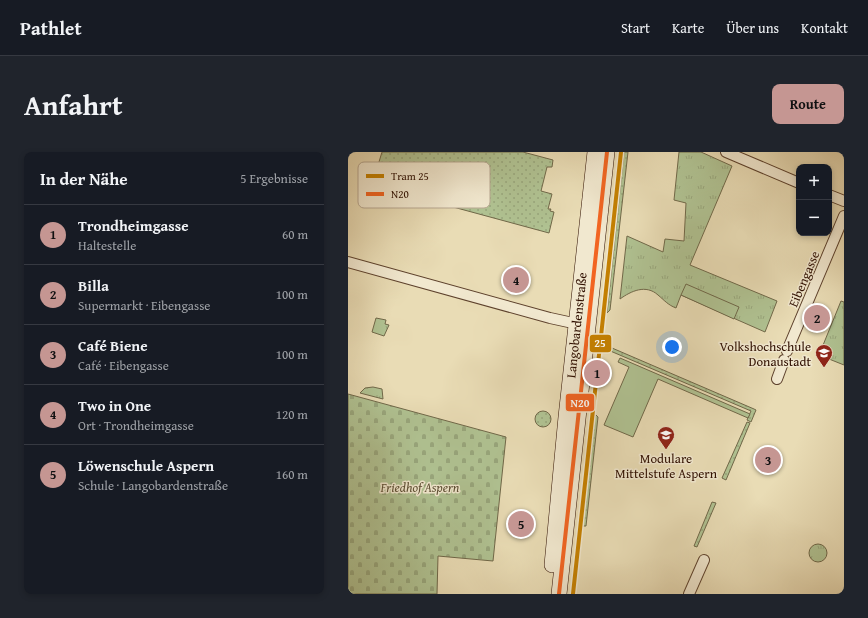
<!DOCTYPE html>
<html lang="de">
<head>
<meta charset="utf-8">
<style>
	:root { --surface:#171b24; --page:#20242c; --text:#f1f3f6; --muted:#9ea1a6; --line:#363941; --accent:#c59692 }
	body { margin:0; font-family:"Gentium Book Plus",serif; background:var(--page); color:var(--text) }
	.controls { position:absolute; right:12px; top:12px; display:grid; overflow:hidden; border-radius:8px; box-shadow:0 2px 6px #0003 }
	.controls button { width:36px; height:36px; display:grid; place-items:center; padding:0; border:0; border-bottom:1px solid var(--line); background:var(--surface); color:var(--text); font:20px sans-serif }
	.you { position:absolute; left:324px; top:195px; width:14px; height:14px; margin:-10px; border:3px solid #fff; border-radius:50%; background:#1a73e8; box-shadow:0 0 0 6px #1a73e833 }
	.badge { display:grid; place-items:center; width:26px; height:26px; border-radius:50%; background:var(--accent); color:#111; font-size:13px; font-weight:700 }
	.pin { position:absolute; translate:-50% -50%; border:2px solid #fff; box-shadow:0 1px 4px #0006 }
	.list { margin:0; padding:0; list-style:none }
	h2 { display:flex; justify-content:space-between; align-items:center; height:52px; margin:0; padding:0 16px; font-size:17px }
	h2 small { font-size:13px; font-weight:400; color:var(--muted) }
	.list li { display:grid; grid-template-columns:26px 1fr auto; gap:12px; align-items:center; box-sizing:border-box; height:60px; padding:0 16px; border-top:1px solid var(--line) }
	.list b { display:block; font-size:15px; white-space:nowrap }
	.list p { margin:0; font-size:13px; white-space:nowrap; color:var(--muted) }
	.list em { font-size:13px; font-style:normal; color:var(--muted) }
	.map { position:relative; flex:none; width:496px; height:442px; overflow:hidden; border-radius:8px }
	header { display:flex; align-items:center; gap:24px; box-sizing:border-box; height:56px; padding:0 20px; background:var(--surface); border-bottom:1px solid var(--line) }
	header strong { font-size:19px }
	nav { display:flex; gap:22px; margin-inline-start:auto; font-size:14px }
	.intro { display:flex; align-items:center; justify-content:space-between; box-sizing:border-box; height:96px; padding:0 24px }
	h1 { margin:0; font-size:28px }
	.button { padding:10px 18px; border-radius:8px; background:var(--accent); color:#111; font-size:14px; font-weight:700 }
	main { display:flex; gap:24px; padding:0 24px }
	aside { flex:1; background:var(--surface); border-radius:8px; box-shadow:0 2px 6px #0003 }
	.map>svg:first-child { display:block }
</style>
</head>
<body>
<header>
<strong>Pathlet</strong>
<nav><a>Start</a><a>Karte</a><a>Über uns</a><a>Kontakt</a></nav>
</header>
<div class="intro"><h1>Anfahrt</h1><a class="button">Route</a></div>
<main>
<aside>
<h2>In der Nähe<small>5 Ergebnisse</small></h2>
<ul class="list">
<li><span class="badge">1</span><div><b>Trondheimgasse</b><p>Haltestelle</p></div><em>60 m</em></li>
<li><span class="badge">2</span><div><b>Billa</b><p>Supermarkt · Eibengasse</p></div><em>100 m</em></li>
<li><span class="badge">3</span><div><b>Café Biene</b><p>Café · Eibengasse</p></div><em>100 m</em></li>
<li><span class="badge">4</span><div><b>Two in One</b><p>Ort · Trondheimgasse</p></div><em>120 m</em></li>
<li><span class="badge">5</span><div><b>Löwenschule Aspern</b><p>Schule · Langobardenstraße</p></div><em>160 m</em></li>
</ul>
</aside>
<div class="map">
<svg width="496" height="442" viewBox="0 0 496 442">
	<defs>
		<pattern id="grass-dots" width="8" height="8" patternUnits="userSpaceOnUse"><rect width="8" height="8" fill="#b0c292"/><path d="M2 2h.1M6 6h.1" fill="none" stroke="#98a67c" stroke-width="1.8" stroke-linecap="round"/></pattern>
		<pattern id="cemetery-stones" width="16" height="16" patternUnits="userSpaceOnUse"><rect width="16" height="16" fill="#b0c292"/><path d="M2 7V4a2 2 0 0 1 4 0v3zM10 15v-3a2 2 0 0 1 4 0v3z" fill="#98a67c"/></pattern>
		<pattern id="park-tufts" width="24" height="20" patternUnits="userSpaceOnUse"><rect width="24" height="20" fill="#b0c292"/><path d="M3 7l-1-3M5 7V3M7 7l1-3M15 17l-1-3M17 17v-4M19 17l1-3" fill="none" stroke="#98a67c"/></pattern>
	</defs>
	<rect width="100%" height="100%" fill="#e9dcb5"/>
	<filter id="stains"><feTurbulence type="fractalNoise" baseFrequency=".005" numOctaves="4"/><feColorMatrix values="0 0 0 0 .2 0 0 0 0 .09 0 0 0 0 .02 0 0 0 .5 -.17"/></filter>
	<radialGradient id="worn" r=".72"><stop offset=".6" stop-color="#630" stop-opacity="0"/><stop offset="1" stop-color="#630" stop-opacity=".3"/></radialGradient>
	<!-- grass -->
	<path fill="url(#grass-dots)" stroke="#706849" d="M34,0h141l30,8 -1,7h-5l-6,24 11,3 -4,15h3l-1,2 4,1 -5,21 -177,-48z
		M276,0h4l-18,158 -3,3z
		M262,196h2l142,61 2,1 -5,12 -4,-2 4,-9 -143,-61z
		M187 267a8 8 0 1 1 16 0a8 8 0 1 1-16 0Z
		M247,262l3,3 -12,109h-3z
		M399,270l3,1 -24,57 -4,-2z
		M364,350l4,1 -19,44 -3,-1z"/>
	<!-- cemetery -->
	<path fill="url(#cemetery-stones)" stroke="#706849" d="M0,242l158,43 -13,124 -55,-5 -1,38h-89z"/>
	<!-- park -->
	<path fill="url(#park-tufts)" stroke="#706849" d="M331,0h22l31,14 -42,99 87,36 -12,31 -84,-37 -5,13c-8,-3 -12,-8 -18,-13 -12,-11 -27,-4 -38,4l7,-63 36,16 2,-13 19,2 2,-38 -12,-3z
		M493,149l3,1v63l-25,-10z
		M28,166l10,2 -1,4 4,1 -5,11 -12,-4z
		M25,235l9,2 1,10 -23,-6 5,-5z
		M461 401a9 9 0 1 1 18 0a9 9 0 1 1-18 0Z"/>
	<!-- pitch -->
	<path fill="#b0c292" stroke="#706849" d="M338,132l53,23 -5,12 -53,-24z
		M272,206l130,56 -2,4 -90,-39 -25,58 -29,-12 25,-58 -11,-5z"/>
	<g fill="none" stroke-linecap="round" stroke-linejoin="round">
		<defs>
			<path id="street" d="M378,0l73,31
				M481,43l15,6
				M0,110l202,56 32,7
				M439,199l57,-135
				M429,227l7,-19
				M341,442l15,-34"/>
			<g id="secondary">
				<path id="s1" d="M204,413l14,-148 29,-265"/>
				<path d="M211,442l48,-442"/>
			</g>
		</defs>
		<!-- street casing -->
		<use href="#street" stroke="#5e422d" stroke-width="12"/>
		<!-- secondary casing -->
		<use href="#secondary" stroke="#2f0f00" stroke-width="16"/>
		<!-- street -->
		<use href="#street" stroke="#f1e8cf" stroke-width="10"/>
		<!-- secondary -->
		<use href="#secondary" stroke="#f1e8cf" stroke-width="15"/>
		<defs>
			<path id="bus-1" d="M211,442l48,-442"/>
		</defs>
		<!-- bus-1 casing -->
		<use href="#bus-1" stroke="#f1e8cf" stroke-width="7"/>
		<!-- bus-1 -->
		<use href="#bus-1" stroke="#f26522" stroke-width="4"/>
		<defs>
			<path id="tram-1" d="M225,442l48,-442"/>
		</defs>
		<!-- tram-1 casing -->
		<use href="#tram-1" stroke="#f1e8cf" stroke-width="7"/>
		<!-- tram-1 -->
		<use href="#tram-1" stroke="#c58000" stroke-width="4"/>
	</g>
	<!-- icons -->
	<defs>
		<symbol id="school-pin" viewBox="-11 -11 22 30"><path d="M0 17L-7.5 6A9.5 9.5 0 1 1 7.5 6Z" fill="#8f2418" stroke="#f1e8cf"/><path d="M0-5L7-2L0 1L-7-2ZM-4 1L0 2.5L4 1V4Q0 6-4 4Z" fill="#fff"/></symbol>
	</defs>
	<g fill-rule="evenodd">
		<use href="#school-pin" x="466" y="191" width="20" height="27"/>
		<use href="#school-pin" x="308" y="273" width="20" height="27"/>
	</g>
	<g text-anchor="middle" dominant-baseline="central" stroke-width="3" stroke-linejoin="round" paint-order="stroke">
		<!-- street labels -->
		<g font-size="13" fill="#2f0f00" stroke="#f1e8cf">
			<text transform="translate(456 127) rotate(-67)">Eibengasse</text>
			<text stroke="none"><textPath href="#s1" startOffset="241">Langobardenstraße</textPath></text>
		</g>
		<!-- poi labels -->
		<g font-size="13" fill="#2f0f00" stroke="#f1e8cf" text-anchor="end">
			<text x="463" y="194">Volkshochschule<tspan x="463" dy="15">Donaustadt</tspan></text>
			<text x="318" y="306" text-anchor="middle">Modulare<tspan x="318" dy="15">Mittelstufe Aspern</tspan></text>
		</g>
		<!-- park labels -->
		<g font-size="13" font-style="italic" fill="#5c4e33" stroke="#f1e8cf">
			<text x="72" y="335">Friedhof Aspern</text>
		</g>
	</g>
	<!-- legend -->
	<rect x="10" y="10" width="132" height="46" rx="6" fill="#f1e8cf" stroke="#b7a791" stroke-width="1"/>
	<rect x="18" y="22" width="18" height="4" fill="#c58000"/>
	<rect x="18" y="40" width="18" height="4" fill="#f26522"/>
	<g font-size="11" fill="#2f0f00">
		<text x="43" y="28">Tram 25</text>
		<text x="43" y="46">N20</text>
	</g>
	<g stroke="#f1e8cf" stroke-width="1.5">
		<rect x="241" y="182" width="23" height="19" rx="4" fill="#c58000"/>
		<rect x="217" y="241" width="30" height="19" rx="4" fill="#f26522"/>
	</g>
	<g font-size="11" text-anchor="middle" font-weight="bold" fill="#fff">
		<text x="252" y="195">25</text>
		<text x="232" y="255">N20</text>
	</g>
	<rect width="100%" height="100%" filter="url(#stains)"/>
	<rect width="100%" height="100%" fill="url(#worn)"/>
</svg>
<div class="controls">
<button>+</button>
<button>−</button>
</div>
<div class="you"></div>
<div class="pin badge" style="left:249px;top:221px">1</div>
<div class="pin badge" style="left:469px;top:166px">2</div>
<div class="pin badge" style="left:420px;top:308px">3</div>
<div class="pin badge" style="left:168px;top:128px">4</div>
<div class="pin badge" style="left:173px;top:372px">5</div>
</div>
</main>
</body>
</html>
